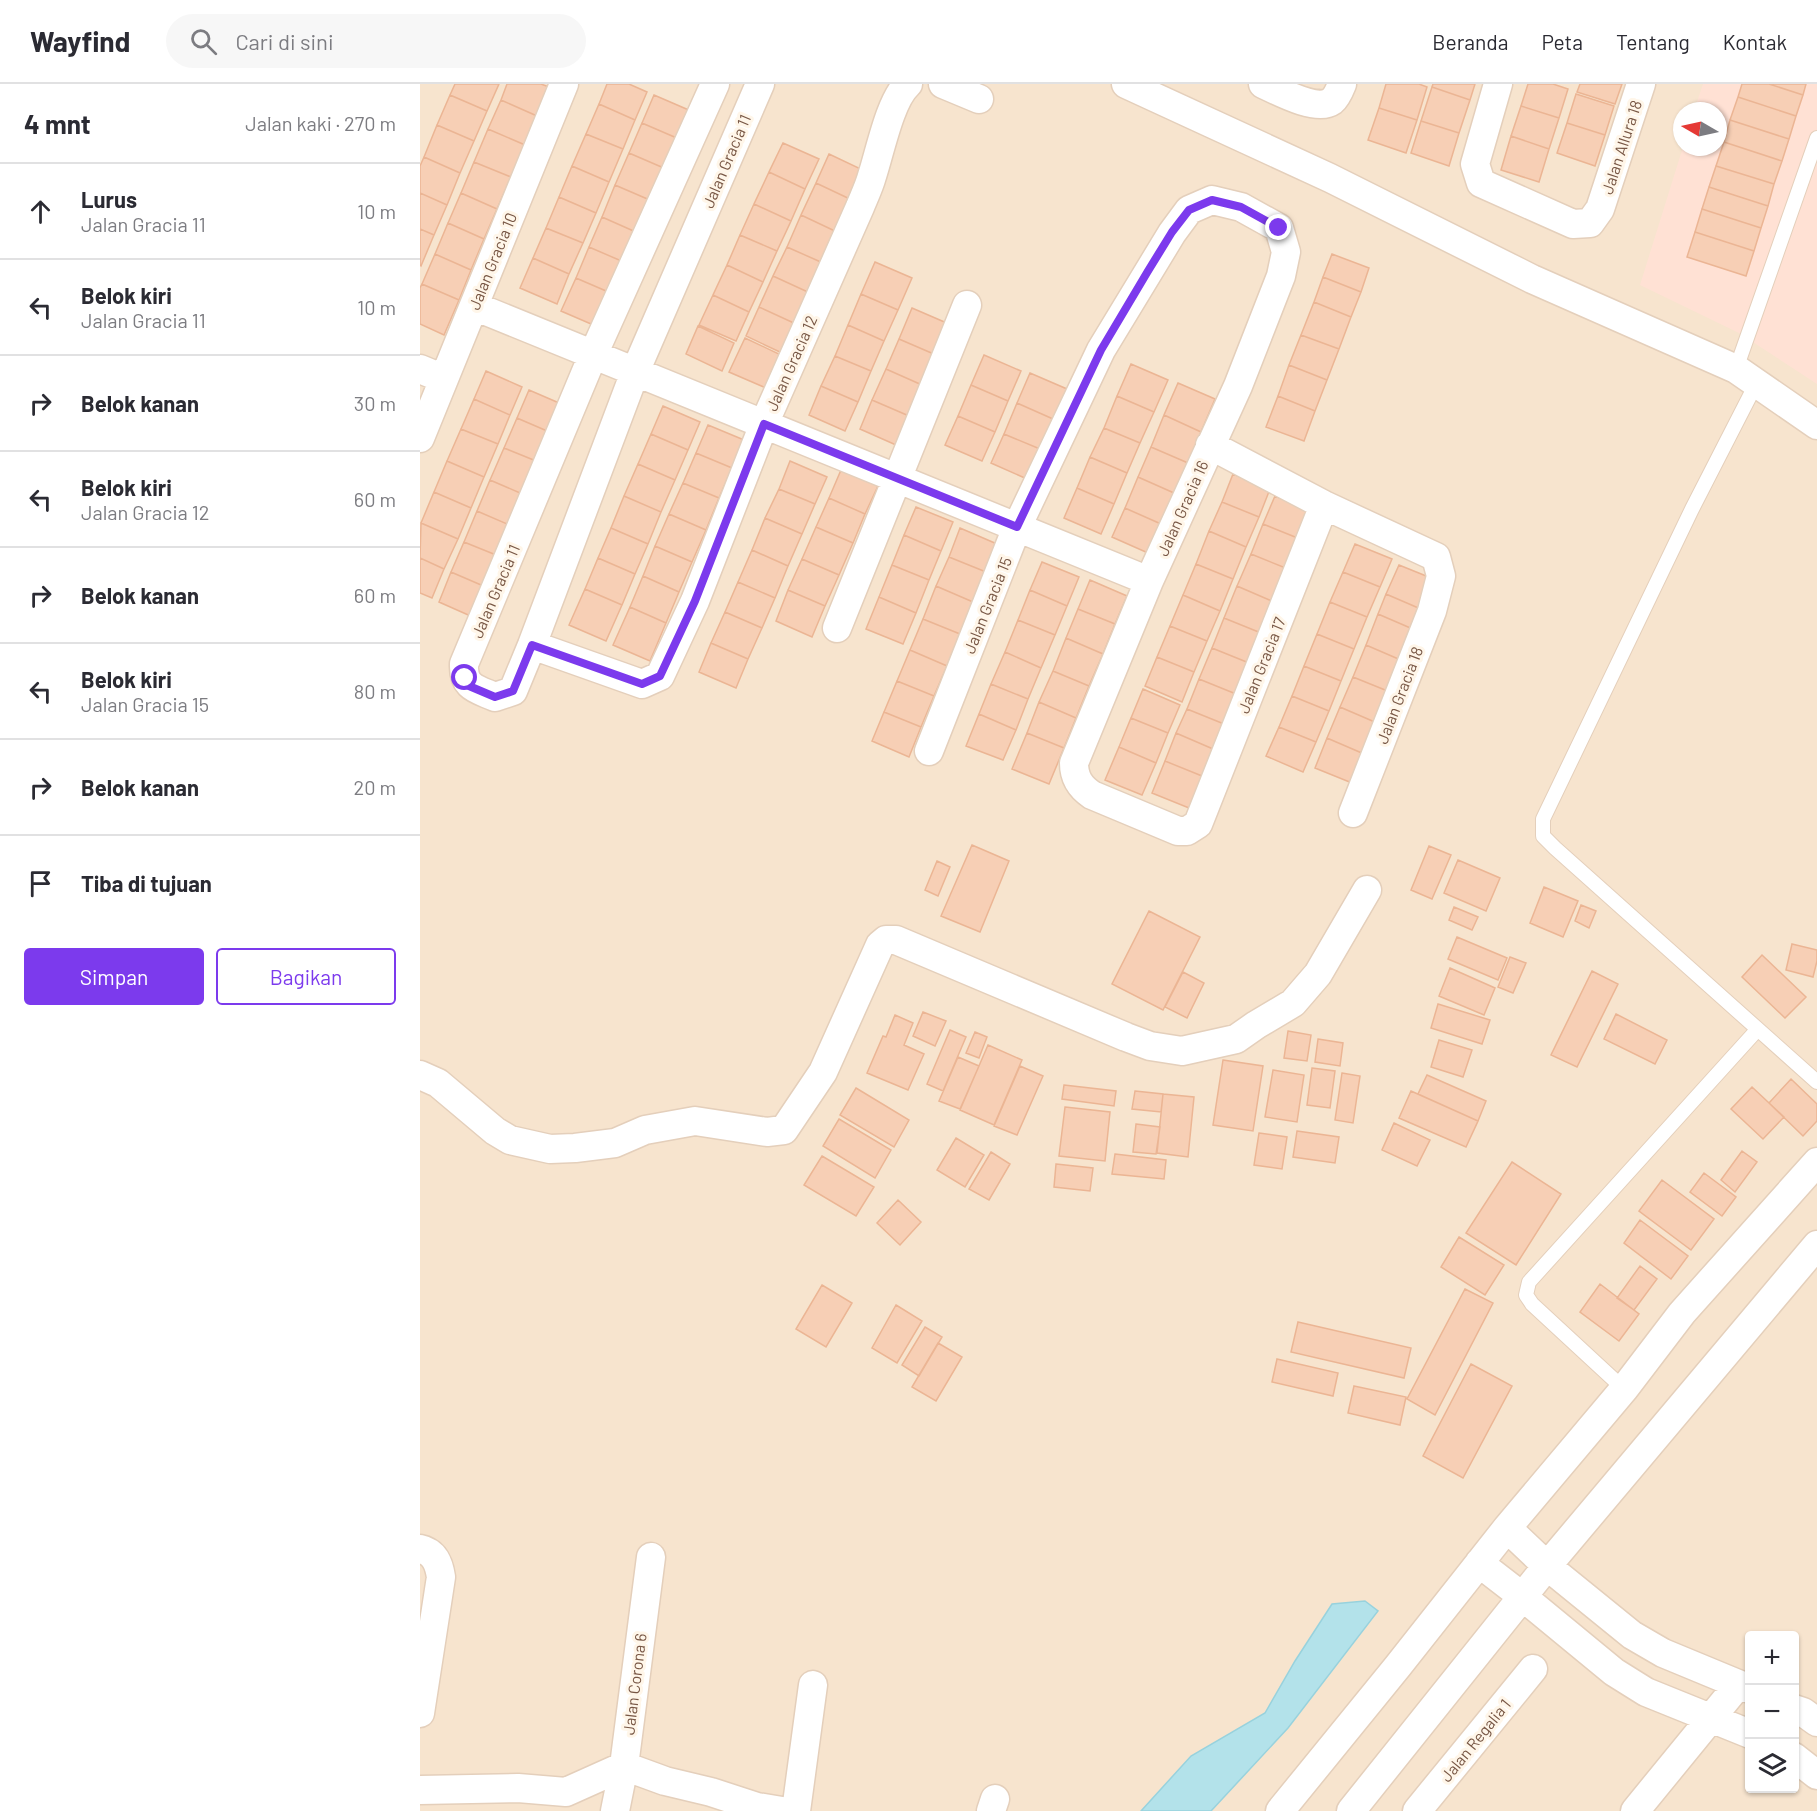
<!DOCTYPE html>
<html lang="id">
<head>
<meta charset="utf-8">
<style>
	:root { --surface:#fff; --page:#f7f7f7; --text:#2b2b33; --muted:#7c7c81; --line:#e1e1e2; --accent:#7c3aed }
	body { margin:0; font-family:Barlow,sans-serif; background:var(--page); color:var(--text) }
	.controls { position:absolute; right:18px; bottom:18px; display:grid; overflow:hidden; border-radius:6px; box-shadow:0 2px 4px #0004 }
	.controls button { width:54px; height:54px; display:grid; place-items:center; padding:0; border:0; border-bottom:2px solid var(--line); background:var(--surface); color:var(--text); font:30px sans-serif }
	.compass { position:absolute; left:1253px; top:18px; width:54px; height:54px; border-radius:50%; background:var(--surface); box-shadow:0 2px 4px #0004; rotate:279deg }
	.stop { position:absolute; width:18px; height:18px; margin:-14px; border:4px solid #7c3aed; border-radius:50%; background:#fff }
	.stop.end { background:#7c3aed; border-color:#fff; box-shadow:0 2px 6px #0008 }
	.list { margin:0; padding:0; list-style:none }
	h2 { display:flex; justify-content:space-between; align-items:center; height:78px; margin:0; padding:0 24px; font-size:26px }
	h2 small { font-size:20px; font-weight:400; color:var(--muted) }
	.list li { display:grid; grid-template-columns:39px 1fr auto; gap:18px; align-items:center; box-sizing:border-box; height:96px; padding:0 24px; border-top:2px solid var(--line) }
	.list b { display:block; font-size:22px; white-space:nowrap }
	.list p { margin:0; font-size:20px; white-space:nowrap; color:var(--muted) }
	.list em { font-size:20px; font-style:normal; color:var(--muted) }
	.actions { display:flex; gap:12px; padding:18px 24px }
	.actions a { flex:1; padding:14px 0; border:2px solid var(--accent); border-radius:6px; text-align:center; font-size:21px; color:var(--accent) }
	.actions .main { background:var(--accent); color:#fff }
	.icon { flex:none; width:33px; height:33px; fill:none; stroke:currentColor; stroke-width:2; stroke-linecap:round; stroke-linejoin:round }
	.map { position:relative; flex:none; width:1397px; height:1727px; overflow:hidden }
	header { display:flex; align-items:center; gap:36px; box-sizing:border-box; height:84px; padding:0 30px; background:var(--surface); border-bottom:2px solid var(--line) }
	header strong { font-size:28px }
	nav { display:flex; gap:33px; margin-inline-start:auto; font-size:21px }
	.search { width:420px; height:54px; background:var(--page); display:flex; align-items:center; gap:15px; box-sizing:border-box; padding:0 21px; border-radius:33px; color:var(--muted); font-size:22px }
	main { display:flex }
	aside { flex:1; background:var(--surface) }
	.map>svg:first-child { display:block }
</style>
</head>
<body>
<header>
<strong>Wayfind</strong>
<div class="search"><svg class="icon" aria-label="search" viewBox="0 0 24 24"><circle cx="10" cy="10" r="6"/><path d="M15 15l6 6"/></svg>Cari di sini</div>
<nav><a>Beranda</a><a>Peta</a><a>Tentang</a><a>Kontak</a></nav>
</header>
<main>
<aside>
<h2>4 mnt<small>Jalan kaki · 270 m</small></h2>
<ul class="list">
<li><svg class="icon" aria-label="ahead" viewBox="0 0 24 24"><path d="M12 20V5M6 11l6-6 6 6"/></svg><div><b>Lurus</b><p>Jalan Gracia 11</p></div><em>10 m</em></li>
<li><svg class="icon" aria-label="left" viewBox="0 0 24 24"><path d="M17 20v-9H6M10 6l-5 5 5 5"/></svg><div><b>Belok kiri</b><p>Jalan Gracia 11</p></div><em>10 m</em></li>
<li><svg class="icon" aria-label="right" viewBox="0 0 24 24"><path d="M7 20v-9h11M14 6l5 5-5 5"/></svg><div><b>Belok kanan</b></div><em>30 m</em></li>
<li><svg class="icon" aria-label="left" viewBox="0 0 24 24"><path d="M17 20v-9H6M10 6l-5 5 5 5"/></svg><div><b>Belok kiri</b><p>Jalan Gracia 12</p></div><em>60 m</em></li>
<li><svg class="icon" aria-label="right" viewBox="0 0 24 24"><path d="M7 20v-9h11M14 6l5 5-5 5"/></svg><div><b>Belok kanan</b></div><em>60 m</em></li>
<li><svg class="icon" aria-label="left" viewBox="0 0 24 24"><path d="M17 20v-9H6M10 6l-5 5 5 5"/></svg><div><b>Belok kiri</b><p>Jalan Gracia 15</p></div><em>80 m</em></li>
<li><svg class="icon" aria-label="right" viewBox="0 0 24 24"><path d="M7 20v-9h11M14 6l5 5-5 5"/></svg><div><b>Belok kanan</b></div><em>20 m</em></li>
<li><svg class="icon" aria-label="arrive" viewBox="0 0 24 24"><path d="M6 21V4h12l-3 4 3 4H6"/></svg><div><b>Tiba di tujuan</b></div></li>
</ul>
<div class="actions"><a class="main">Simpan</a><a>Bagikan</a></div>
</aside>
<div class="map">
<svg width="1397" height="1727" viewBox="0 0 1397 1727">
	<rect width="100%" height="100%" fill="#fff3e1"/>
	<!-- residential -->
	<path fill="#f7e4ce" fill-rule="evenodd" d="M0,0h1397v1727h-1397zM1262,27h36v36h-36zM1330,1552h44v152h-44z"/>
	<!-- commercial -->
	<path fill="#ffe1d4" d="M1283,0h114v300l-78,-51 -99,-48 43,-138h35v-36h-24z"/>
	<!-- water -->
	<path fill="#b3e2ea" stroke="#98d2dd" stroke-width="1.5" d="M945,1517l13,10 -90,117 -77,83h-70l50,-55 74,-43 30,-52 37,-57z"/>
	<!-- building -->
	<path fill="#f7cfb5" stroke="#ebb594" stroke-width="1.5" d="M35,0h44l-12,27 -37,-16z
		M87,0h34l8,3 -12,29 -36,-16z
		M187,0h22l18,8 -12,28 -36,-16z
		M966,0h33l8,3 -10,33 -38,-12z
		M1013,0h42l-5,16 -38,-13z
		M1108,0h25l15,5 -9,29 -38,-12z
		M1160,0h42l-7,20 -38,-12z
		M1322,0h27l34,11 -7,21 -58,-19z
		M1349,0h37l-3,11z
		M1012,3l38,13 -11,33 -38,-12z
		M1156,10l38,12 -9,29 -38,-12z
		M30,11l37,16 -13,30 -37,-16z
		M234,11l37,16 -12,28 -37,-16z
		M1318,13l58,19 -7,23 -59,-19z
		M81,16l36,16 -12,29 -37,-16z
		M179,20l36,16 -12,29 -37,-15z
		M1101,22l38,12 -10,31 -38,-13z
		M959,24l38,12 -11,33 -38,-13z
		M1310,36l59,19 -7,22 -58,-19z
		M1001,37l38,12 -10,33 -38,-13z
		M222,39l37,16 -13,30 -37,-16z
		M1147,39l38,12 -10,31 -38,-13z
		M17,41l37,16 -14,32 -36,-16z
		M68,45l37,16 -14,32 -37,-15z
		M166,50l37,15 -14,33 -37,-16z
		M1091,52l38,13 -10,33 -38,-12z
		M1304,58l58,19 -8,23 -58,-18z
		M363,59l36,16 -14,30 -36,-17z
		M209,69l37,16 -14,32 -37,-16z
		M409,70l36,17 -13,29 -36,-17z
		M4,73l36,16 -13,32 -27,-12v-27z
		M54,78l37,15 -14,32 -36,-16z
		M152,82l37,16 -13,31 -37,-16z
		M1296,82l58,18 -6,22 -59,-19z
		M349,88l36,17 -14,32 -37,-17z
		M396,99l36,17 -15,32 -36,-17z
		M195,101l37,16 -14,32 -36,-16z
		M1289,103l59,19 -7,22 -59,-19z
		M0,109l27,12 -13,30 -14,-6z
		M41,109l36,16 -13,30 -36,-16z
		M139,113l37,16 -13,30 -37,-15z
		M334,120l37,17 -14,30 -37,-16z
		M1282,125l59,19 -7,23 -59,-19z
		M381,131l36,17 -14,31 -36,-16z
		M182,133l36,16 -12,30 -37,-16z
		M28,139l36,16 -13,31 -36,-16z
		M126,144l37,15 -14,31 -36,-16z
		M0,145l14,6 -13,31 -1,-1z
		M1275,148l59,19 -8,25 -59,-19z
		M320,151l37,16 -14,31 -36,-17z
		M169,163l37,16 -13,31 -37,-16z
		M367,163l36,16 -13,30 -37,-17z
		M15,170l36,16 -12,30 -37,-16z
		M912,170l37,14 -8,24 -38,-15z
		M113,174l36,16 -12,30 -37,-16z
		M455,178l37,16 -14,32 -37,-16z
		M307,181l36,17 -14,30 -36,-17z
		M353,192l37,17 -14,31 -37,-17z
		M903,193l38,15 -10,25 -37,-15z
		M156,194l37,16 -15,33 -37,-16z
		M2,200l37,16 -15,35 -24,-11v-36z
		M441,210l37,16 -14,31 -36,-16z
		M293,211l36,17 -13,29 -37,-16z
		M894,218l37,15 -12,32 -38,-14z
		M339,223l37,17 -14,29 -36,-17z
		M492,224l37,16 -13,31 -37,-16z
		M428,241l36,16 -13,30 -36,-15z
		M278,242l36,17 -12,28 -36,-17z
		M881,251l38,14 -12,31 -38,-15z
		M325,254l36,17 -15,33 -37,-16z
		M479,255l37,16 -14,30 -36,-16z
		M564,271l37,16 -13,30 -37,-16z
		M415,272l36,15 -13,31 -37,-16z
		M711,280l37,16 -14,32 -37,-16z
		M869,281l38,15 -12,31 -37,-15z
		M466,285l36,16 -13,31 -37,-16z
		M66,287l36,16 -12,28 -36,-16z
		M610,289l37,16 -14,30 -36,-16z
		M758,299l37,16 -14,33 -37,-17z
		M551,301l37,16 -13,31 -37,-16z
		M401,302l37,16 -13,29 -36,-16z
		M109,306l37,16 -12,28 -37,-16z
		M697,312l37,16 -14,31 -36,-15z
		M858,312l37,15 -11,30 -38,-14z
		M54,315l36,16 -12,29 -37,-15z
		M452,316l37,16 -13,29 -36,-16z
		M597,319l36,16 -13,30 -36,-15z
		M243,322l37,16 -12,28 -37,-16z
		M744,331l37,17 -13,31 -37,-16z
		M538,332l37,16 -13,29 -37,-16z
		M97,334l37,16 -13,29 -37,-15z
		M288,341l36,15 -12,28 -36,-15z
		M684,344l36,15 -13,30 -37,-16z
		M41,345l37,15 -14,33 -37,-16z
		M231,350l37,16 -13,30 -37,-16z
		M584,350l36,15 -13,30 -36,-16z
		M731,363l37,16 -14,30 -36,-16z
		M84,364l37,15 -14,33 -37,-16z
		M276,369l36,15 -13,30 -36,-15z
		M670,373l37,16 -13,31 -37,-16z
		M27,377l37,16 -13,31 -37,-16z
		M370,377l37,16 -12,27 -36,-15z
		M218,380l37,16 -14,32 -37,-16z
		M421,386l37,16 -13,28 -36,-16z
		M813,390l37,15 -11,28 -37,-15z
		M718,393l36,16 -13,31 -36,-16z
		M70,396l37,16 -13,31 -37,-16z
		M263,399l36,15 -13,32 -37,-16z
		M657,404l37,16 -13,30 -37,-16z
		M359,405l36,15 -13,30 -37,-16z
		M14,408l37,16 -13,31 -37,-16z
		M204,412l37,16 -13,32 -37,-16z
		M855,412l37,15 -12,28 -37,-15z
		M409,414l36,16 -12,29 -37,-16z
		M802,418l37,15 -13,30 -37,-16z
		M496,423l37,15 -12,29 -37,-16z
		M705,424l36,16 -13,29 -36,-16z
		M57,427l37,16 -13,30 -37,-15z
		M249,430l37,16 -14,32 -37,-16z
		M345,434l37,16 -14,32 -36,-16z
		M1,439l37,16 -14,30 -24,-11z
		M843,440l37,15 -12,30 -37,-15z
		M396,443l37,16 -14,32 -37,-16z
		M191,444l37,16 -13,30 -37,-16z
		M540,444l37,16 -11,28 -37,-15z
		M789,447l37,16 -13,32 -37,-15z
		M484,451l37,16 -12,29 -37,-15z
		M44,458l37,15 -13,31 -37,-16z
		M935,460l37,15 -12,28 -37,-15z
		M235,462l37,16 -13,30 -36,-16z
		M332,466l36,16 -13,32 -37,-16z
		M831,470l37,15 -14,33 -37,-16z
		M529,473l37,15 -13,30 -37,-16z
		M0,474l24,11 -12,29 -12,-5z
		M178,474l37,16 -13,31 -37,-16z
		M382,475l37,16 -14,31 -37,-16z
		M622,478l37,15 -12,29 -37,-16z
		M776,480l37,15 -13,32 -37,-16z
		M472,481l37,15 -13,33 -37,-16z
		M979,481l37,15 -13,30 -37,-16z
		M31,488l37,16 -13,30 -36,-16z
		M923,488l37,15 -13,30 -37,-15z
		M223,492l36,16 -13,31 -36,-16z
		M670,496l37,16 -12,28 -37,-15z
		M318,498l37,16 -13,30 -37,-16z
		M516,502l37,16 -13,32 -37,-15z
		M817,502l37,16 -13,31 -37,-15z
		M165,505l37,16 -16,36 -37,-16z
		M368,506l37,16 -13,31 -36,-16z
		M610,506l37,16 -12,29 -37,-15z
		M966,510l37,16 -8,20 -37,-16z
		M763,511l37,16 -13,30 -37,-15z
		M459,513l37,16 -13,31 -37,-15z
		M910,518l37,15 -13,32 -37,-15z
		M210,523l36,16 -16,38 -37,-16z
		M658,525l37,15 -12,30 -37,-16z
		M305,528l37,16 -14,31 -37,-16z
		M958,530l37,16 -12,31 -37,-16z
		M804,534l37,15 -12,30 -37,-15z
		M503,535l37,15 -13,32 -37,-16z
		M598,536l37,15 -14,33 -36,-16z
		M750,542l37,15 -13,31 -37,-15z
		M897,550l37,15 -13,32 -37,-15z
		M646,554l37,16 -14,32 -36,-15z
		M291,559l37,16 -12,29 -37,-16z
		M946,561l37,16 -13,31 -37,-15z
		M792,564l37,15 -13,31 -37,-15z
		M490,566l37,16 -13,30 -37,-15z
		M585,568l36,16 -13,31 -37,-15z
		M737,573l37,15 -12,30 -37,-16z
		M884,582l37,15 -12,30 -37,-15z
		M633,587l36,15 -13,32 -37,-16z
		M933,593l37,15 -13,31 -37,-16z
		M779,595l37,15 -12,30 -37,-15z
		M477,597l37,15 -13,31 -37,-15z
		M571,600l37,15 -12,31 -37,-16z
		M723,605l37,16 -12,28 -37,-15z
		M872,612l37,15 -13,31 -37,-15z
		M619,618l37,16 -12,30 -37,-15z
		M920,623l37,16 -13,31 -37,-16z
		M767,625l37,15 -11,25 -37,-16z
		M464,628l37,15 -12,30 -37,-16z
		M559,630l37,16 -13,30 -37,-14z
		M711,634l37,15 -12,30 -37,-16z
		M859,643l37,15 -13,30 -37,-16z
		M607,649l37,15 -15,36 -37,-15z
		M756,649l37,16 -11,27 -37,-15z
		M907,654l37,16 -12,29 -37,-15z
		M699,663l37,16 -14,32 -37,-15z
		M745,677l37,15 -13,32 -37,-15z
		M552,761l37,16 -29,71 -39,-16z
		M1009,762l22,9 -19,44 -21,-9z
		M1038,776l42,18 -14,33 -42,-18z
		M517,777l13,6 -12,29 -13,-6z
		M1124,803l34,14 -15,36 -33,-14z
		M1161,821l15,6 -7,17 -14,-7z
		M1034,823l24,10 -6,13 -23,-10z
		M729,827l51,26 -37,73 -51,-26z
		M1037,853l50,21 -9,22 -50,-21z
		M1372,860l25,6v11l-4,16 -27,-7z
		M1342,871l44,42 -21,21 -43,-41z
		M1090,873l16,6 -13,30 -15,-6z
		M1030,884l45,20 -11,27 -45,-19z
		M1172,887l26,13 -41,83 -26,-12z
		M763,888l21,11 -17,35 -22,-11z
		M1018,920l52,16 -8,24 -51,-16z
		M503,928l23,9 -11,25 -22,-10z
		M1196,930l51,26 -12,24 -51,-25z
		M475,931l18,8 -9,22 20,9 -16,36 -41,-17 16,-37 3,1z
		M530,946l16,7 -23,54 -16,-7z
		M868,947l23,4 -4,26 -23,-3z
		M555,948l12,5 -8,21 -13,-5z
		M898,955l25,4 -3,23 -25,-4z
		M1019,956l33,10 -9,27 -32,-10z
		M568,961l34,15 -28,65 -34,-15z
		M538,973l21,9 -19,43 -21,-8z
		M803,976l40,6 -10,65 -40,-6z
		M600,982l23,10 -26,59 -23,-9z
		M892,984l23,3 -5,37 -23,-3z
		M853,986l31,5 -7,47 -32,-5z
		M922,989l18,3 -7,47 -18,-3z
		M1007,991l59,26 -8,20 -60,-27z
		M1371,995l26,25v17l-14,15 -34,-33z
		M644,1001l52,6 -2,15 -52,-7z
		M1332,1003l32,30 -21,22 -32,-30z
		M436,1004l53,32 -15,27 -54,-32z
		M715,1007l28,3 -2,18 -29,-3z
		M991,1007l67,30 -12,26 -67,-29z
		M743,1010l31,3 -6,60 -31,-4z
		M645,1023l45,5 -5,49 -46,-5z
		M419,1035l52,31 -16,28 -52,-32z
		M974,1039l36,17 -13,26 -35,-16z
		M716,1040l24,3 -4,27 -23,-2z
		M877,1047l42,6 -4,26 -42,-6z
		M839,1049l28,4 -5,32 -28,-4z
		M536,1054l28,17 -19,32 -28,-17z
		M1322,1067l15,11 -22,30 -14,-12z
		M571,1068l19,12 -21,36 -20,-11z
		M695,1070l51,6 -2,19 -52,-5z
		M402,1072l52,31 -18,29 -52,-31z
		M1092,1078l49,32 -45,71 -50,-32z
		M636,1080l37,4 -3,23 -36,-4z
		M1284,1089l32,24 -14,19 -32,-24z
		M1242,1096l52,39 -23,31 -52,-39z
		M478,1116l23,22 -21,23 -23,-22z
		M1220,1136l48,36 -17,23 -47,-36z
		M1039,1153l45,28 -19,30 -44,-28z
		M1220,1182l17,13 -23,31 -17,-12z
		M1180,1200l39,30 -20,27 -39,-29z
		M402,1201l30,18 -26,44 -30,-18z
		M1045,1205l28,14 -58,112 -28,-16z
		M476,1221l26,16 -25,42 -25,-15z
		M878,1238l113,26 -7,30 -113,-26z
		M505,1243l17,10 -23,39 -17,-11z
		M518,1259l24,14 -26,44 -24,-14z
		M857,1275l61,14 -5,23 -61,-14z
		M1051,1280l41,22 -49,92 -40,-22z
		M934,1302l52,11 -6,28 -52,-12z"/>
	<g fill="none" stroke-linecap="round" stroke-linejoin="round">
		<defs>
			<path id="service" d="M1316,285l81,-231
				M1336,300l-64,125 -149,310v17l12,12 262,234
				M1204,1305l-92,-85 -6,-9 3,-13 228,-252"/>
			<path id="minor" d="M295,0l-122,271 -129,309c-1,24 13,25 31,33l18,-6 19,-46 103,-273 125,-288
				M523,0l36,15
				M706,0l204,94 202,101 204,90 81,56
				M843,0c15,7 54,28 69,17 5,-4 8,-12 10,-17
				M1078,0l-23,80 6,19 92,41 17,-1 10,-14 41,-125
				M54,222l675,275
				M0,285l24,10
				M0,354l144,-354
				M790,361l114,60 112,52 5,19 -9,35 -79,202
				M417,544l130,-323
				M112,561l110,39 18,-8 35,-75 69,-177 96,-217c4,-10 9,-20 12,-31 8,-24 18,-76 36,-92
				M509,667l88,-224 84,-177 71,-117 17,-23 23,-10 29,7 38,21 7,24 -5,24 -43,110 -89,195 -75,182c0,15 6,24 18,32l86,36h9l11,-7 126,-319
				M0,991l18,8 57,48 15,9 40,9 25,-1 40,-5 30,-13 50,-9 72,11 17,-2 39,-58 57,-127 6,-5h10l230,97 24,9 32,5 54,-12 20,-14 37,-22 25,-29 49,-84
				M1087,1444l40,38 85,69 31,18 87,36
				M0,1465c15,3 19,15 21,28l-21,136
				M1059,1479l44,34 91,75 32,20 104,42
				M1374,1625l9,3 14,10
				M1374,1673l23,18
				M0,1706l98,-2 48,4 58,-26 41,15 46,11 46,15 25,4
				M195,1727l9,-45 27,-209
				M376,1727l17,-126
				M571,1727l4,-12
				M860,1727l118,-145 109,-138 117,-139 58,-76 135,-151
				M931,1727l196,-245 270,-321
				M997,1727l116,-142
				M1215,1727l103,-126"/>
		</defs>
		<!-- service casing -->
		<use href="#service" stroke="#e4cfbb" stroke-width="16"/>
		<!-- minor casing -->
		<use href="#minor" stroke="#e4cfbb" stroke-width="31"/>
		<!-- service -->
		<use href="#service" stroke="#fff" stroke-width="14"/>
		<!-- minor -->
		<use href="#minor" stroke="#fff" stroke-width="28"/>
	</g>
	<g fill="none" stroke-linecap="round" stroke-linejoin="round">
		<!-- route -->
		<path stroke="#7c3aed" stroke-width="8" d="M45,594l4,8 26,11 18,-6 19,-46 110,39 18,-8 35,-75 69,-177 253,103 84,-177 47,-79 24,-39 17,-22 23,-10 29,7 38,21"/>
	</g>
	<g text-anchor="middle" dominant-baseline="central" stroke-width="6" stroke-linejoin="round" paint-order="stroke">
		<!-- street labels -->
		<g font-size="16" fill="#785745" stroke="#fff6e9">
			<text transform="translate(1201 63) rotate(-72)">Jalan Allura 18</text>
			<text transform="translate(306 77) rotate(-67)">Jalan Gracia 11</text>
			<text transform="translate(72 177) rotate(-68)">Jalan Gracia 10</text>
			<text transform="translate(371 279) rotate(-66)">Jalan Gracia 12</text>
			<text transform="translate(762 424) rotate(-66)">Jalan Gracia 16</text>
			<text transform="translate(75 507) rotate(-67)">Jalan Gracia 11</text>
			<text transform="translate(567 521) rotate(-68)">Jalan Gracia 15</text>
			<text transform="translate(841 581) rotate(-68)">Jalan Gracia 17</text>
			<text transform="translate(979 611) rotate(-69)">Jalan Gracia 18</text>
			<text transform="translate(214 1600) rotate(-83)">Jalan Corona 6</text>
			<text transform="translate(1055 1656) rotate(-51)">Jalan Regalia 1</text>
		</g>
	</g>
</svg>
<div class="controls">
<button>+</button>
<button>−</button>
<button><svg class="icon" aria-label="layers" viewBox="0 0 24 24"><path d="M12 4l9 5-9 5-9-5zM3 14l9 5 9-5"/></svg></button>
</div>
<svg class="compass" viewBox="-18 -18 36 36"><path d="M0-13l5 13h-10z" fill="#e53935"/><path d="M0 13l5-13h-10z" fill="#7c7c81"/></svg>
<div class="stop" style="left:45px;top:594px"></div>
<div class="stop end" style="left:859px;top:144px"></div>
</div>
</main>
</body>
</html>
